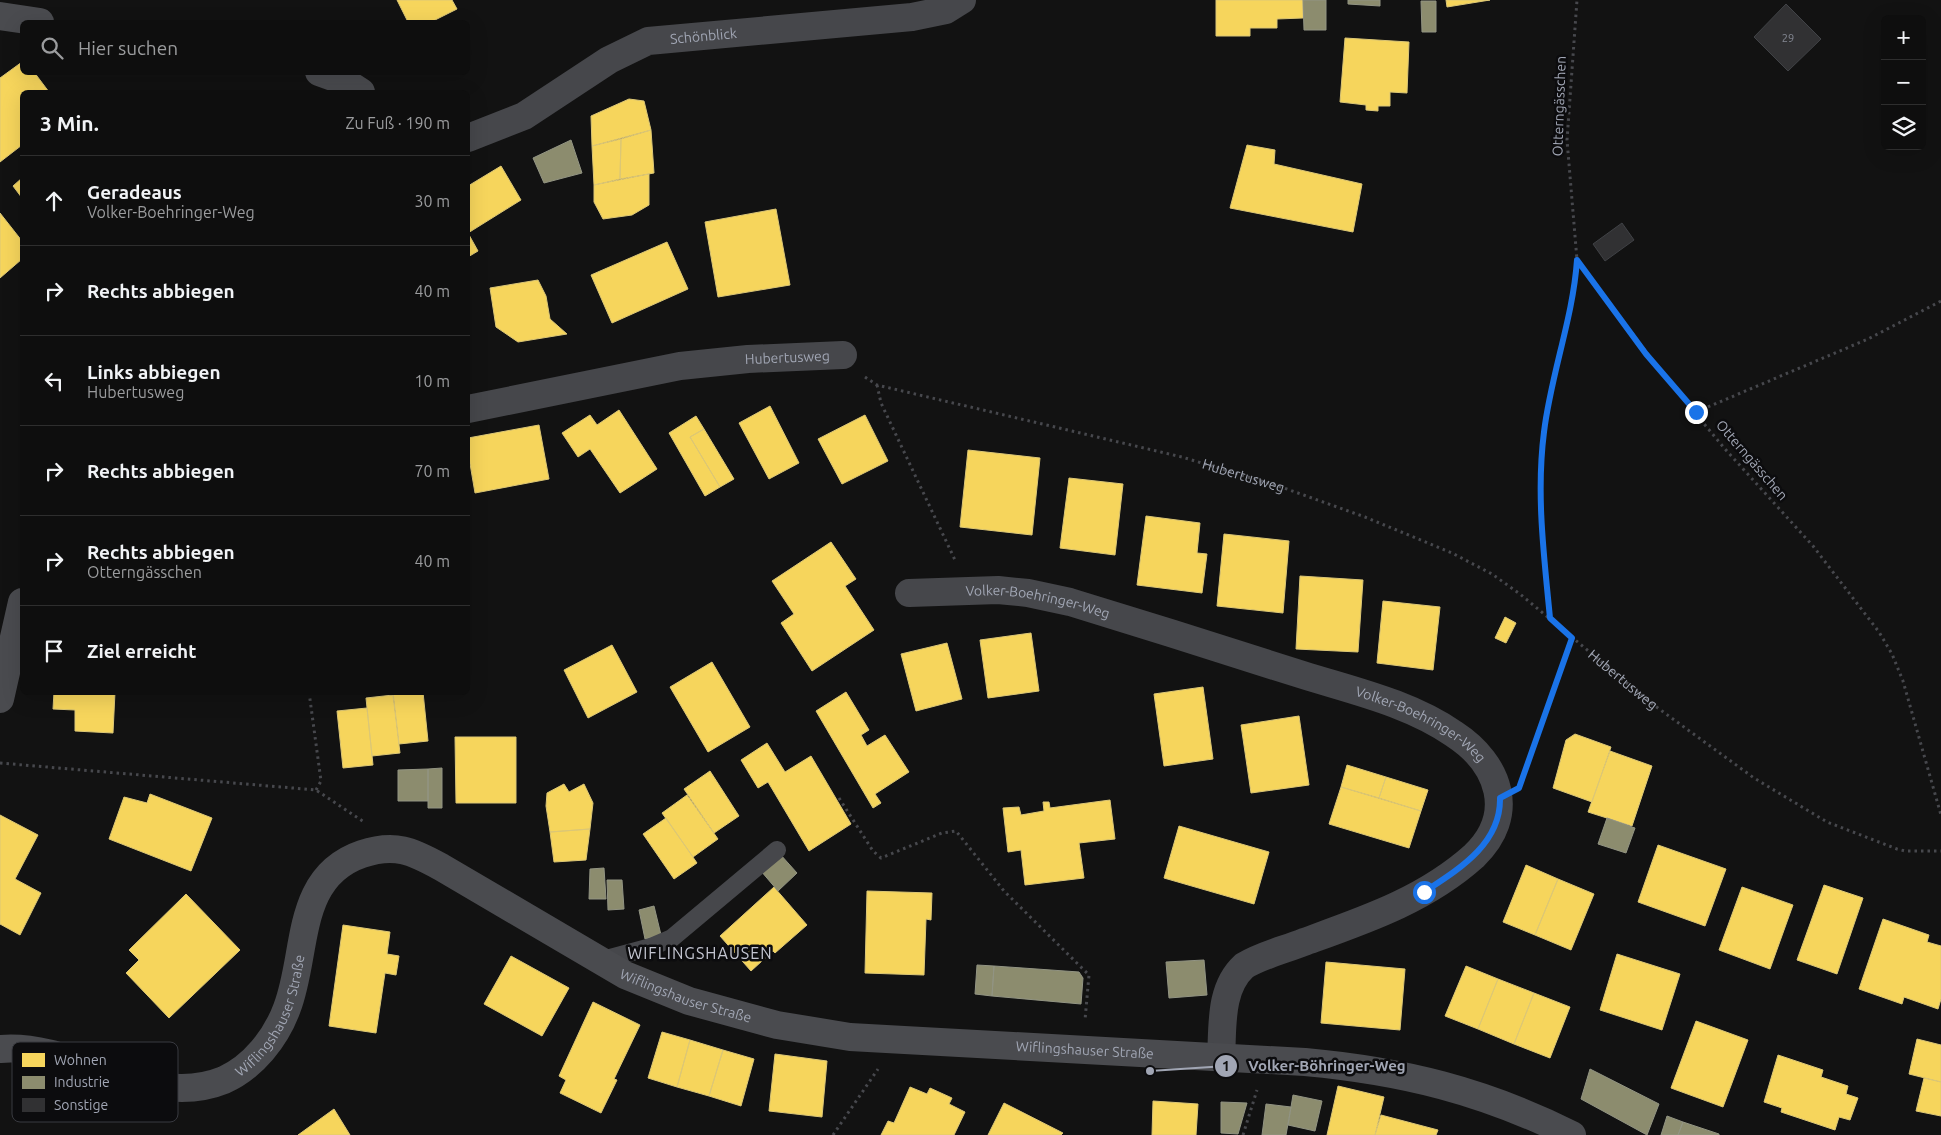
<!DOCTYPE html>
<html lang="de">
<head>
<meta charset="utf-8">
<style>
	:root { --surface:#0e0e0e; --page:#1c1c1c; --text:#f1f3f6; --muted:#9b9c9e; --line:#2e2e2e }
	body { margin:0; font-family:Ubuntu,sans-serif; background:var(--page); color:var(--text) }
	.controls { position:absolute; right:15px; top:15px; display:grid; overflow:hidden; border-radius:8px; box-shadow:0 5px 20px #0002 }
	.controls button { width:45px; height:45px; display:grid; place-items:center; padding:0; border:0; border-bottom:1px solid var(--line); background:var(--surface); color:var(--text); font:25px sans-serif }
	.stop { position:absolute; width:15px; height:15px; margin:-11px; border:4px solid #1a73e8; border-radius:50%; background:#fff }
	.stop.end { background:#1a73e8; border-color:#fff; box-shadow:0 1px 5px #0008 }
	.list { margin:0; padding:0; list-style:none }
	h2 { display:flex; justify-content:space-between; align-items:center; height:65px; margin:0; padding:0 20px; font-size:21px }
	h2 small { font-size:16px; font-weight:400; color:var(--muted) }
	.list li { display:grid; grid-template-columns:32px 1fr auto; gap:15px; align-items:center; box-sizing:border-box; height:90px; padding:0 20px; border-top:1px solid var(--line) }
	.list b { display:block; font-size:19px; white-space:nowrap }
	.list p { margin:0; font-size:16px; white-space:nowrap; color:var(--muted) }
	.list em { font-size:16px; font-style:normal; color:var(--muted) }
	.icon { flex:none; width:28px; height:28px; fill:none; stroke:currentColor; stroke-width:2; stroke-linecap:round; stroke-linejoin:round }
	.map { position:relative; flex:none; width:1941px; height:1135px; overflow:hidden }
	.search { position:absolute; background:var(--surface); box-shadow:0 5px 20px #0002; left:20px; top:20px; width:450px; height:55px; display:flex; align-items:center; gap:12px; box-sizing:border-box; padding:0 18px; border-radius:8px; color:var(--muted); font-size:19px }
	.panel { position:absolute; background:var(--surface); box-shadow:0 5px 20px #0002; left:20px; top:90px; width:450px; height:605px; border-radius:8px }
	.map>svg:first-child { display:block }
</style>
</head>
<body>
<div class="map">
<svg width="1941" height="1135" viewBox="0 0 1941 1135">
	<rect width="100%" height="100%" fill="#121212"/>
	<!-- homes -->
	<path fill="#f6d55c" stroke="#dcc776" d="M397,0h55l5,9 -26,13h-23z
		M1216,0h87v18l-26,1v9h-27v8h-34z
		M1446,0h44l-43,7z
		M1345,38l64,4 -2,51 -17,-1v14h-12v5l-12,-1v-5l-26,-3z
		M22,62v10h12l15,20h-27v53l-22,17v-84z
		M629,99l15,2 7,29 -59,16 -1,-30z
		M651,130l3,43 -34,6 1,-40z
		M621,139l-1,40 -26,6 -2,-39z
		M1247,145l28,5 -1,14 88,20 -9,48 -123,-24z
		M501,166l20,34 -53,33v-47z
		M649,174v31l-17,10 -29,4 -9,-17v-17z
		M22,178v20l-9,-12z
		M776,209l14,76 -72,12 -13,-75z
		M0,213l22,28v18l-22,19z
		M468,233l10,18 -10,6z
		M667,242l21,47 -76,34 -21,-48z
		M538,280l8,16 4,23 17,15 -49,8 -22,-15 -6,-39z
		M770,406l29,57 -30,16 -30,-56z
		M619,410l38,59 -37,24 -30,-44 -12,8 -16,-24 28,-18 7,10z
		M865,415l23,46 -46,23 -24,-45z
		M696,416l8,13 -14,8 30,50 -15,9 -36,-63z
		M539,425l10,54 -74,14 -7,-41v-14z
		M704,429l30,50 -14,8 -30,-50z
		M968,450l72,8 -8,77 -72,-8z
		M1069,478l54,6 -8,71 -55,-7z
		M1146,516l54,7 -3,30 10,1 -5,39 -65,-8z
		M1224,534l65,7 -6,72 -66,-7z
		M831,542l25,37 -11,7 29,44 -62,41 -31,-48 13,-9 -22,-33z
		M1300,576l63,4 -5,72 -62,-3z
		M1383,601l57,6 -7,63 -56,-7z
		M1505,617l11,6 -10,20 -11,-5z
		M1031,633l8,58 -51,7 -8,-58z
		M947,643l15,56 -46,12 -15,-57z
		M612,645l25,47 -49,26 -24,-48z
		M712,662l38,65 -42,25 -38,-65z
		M1203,687l10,72 -49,7 -10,-72z
		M54,692h61l-2,41 -38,-2v-21l-22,-1z
		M393,692h30l5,49 -29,3z
		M846,692l23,38 -8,5 6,11 18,-11 24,37 -34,22 6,9 -8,5 -57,-97z
		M393,695l7,58 -28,3 -6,-58z
		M367,708l6,57 -30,3 -6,-57z
		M1299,716l10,69 -58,8 -10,-68z
		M1575,734l36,13 -19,55 -39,-14 13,-48z
		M455,737h61v66h-60z
		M767,743l18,29 26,-16 40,68 -42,27 -41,-69 -10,6 -17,-28z
		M1610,751l42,15 -20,60 -44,-14z
		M1347,765l39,12 -7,21 -38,-11z
		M710,771l29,45 -25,17 -30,-44z
		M1386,777l42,13 -7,21 -42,-13z
		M564,784l5,8 15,-8 9,19 -3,26 -40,3 -4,-26 1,-13z
		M1341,787l80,24 -12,37 -80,-24z
		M150,794l62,24 -21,53 -82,-32 15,-42 23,6z
		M687,795l31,44 -25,18 -31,-44z
		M1110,800l5,39 -36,4 5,35 -59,7 -4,-35 -13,2 -5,-44 16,-1 2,8 23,-4 -1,-9h6l1,6z
		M0,815l38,20 -23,44 26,14 -21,42 -20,-11z
		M666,818l31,45 -23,16 -31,-45z
		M1179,826l90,26 -15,52 -90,-26z
		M590,829l-4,31 -32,2 -4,-30z
		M1658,845l68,24 -21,57 -67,-24z
		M1526,865l32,14 -23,56 -32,-13z
		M1558,879l36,15 -23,56 -36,-15z
		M1824,885l39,13 -26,76 -40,-14z
		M774,887l33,38 -32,28 -2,-2 -22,20 -31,-35z
		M1742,887l51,18 -23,64 -51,-19z
		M867,891l65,2 -1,27 -5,-1 -2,56 -59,-2z
		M186,894l54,56 -71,68 -43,-45 13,-13 -10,-10z
		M1883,919l46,16 -2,7 14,4v53l-3,10 -34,-12 -2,7 -43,-15z
		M343,925l47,7 -3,22 12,2 -3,19 -11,-2 -9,60 -47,-7z
		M1617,954l63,20 -18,56 -62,-20z
		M511,956l58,32 -27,48 -58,-32z
		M1326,962l79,7 -5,61 -79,-7z
		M1466,966l32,13 -20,50 -33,-13z
		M1498,979l36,14 -20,51 -36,-15z
		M1534,993l36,14 -20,51 -36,-14z
		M593,1002l47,23 -26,54 3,1 -16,33 -41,-20 6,-13 -7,-4z
		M1696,1021l52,19 -25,67 -52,-19z
		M662,1032l28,8 -13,47 -29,-9z
		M1917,1039l24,6v37l-32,-8z
		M690,1040l33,10 -14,46 -32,-9z
		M723,1050l31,9 -13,47 -32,-10z
		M775,1054l52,7 -5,56 -53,-6z
		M1778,1055l45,15 -2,7 27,9 -2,8 12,4 -8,22 -11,-3 -4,13 -54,-18 1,-4 -18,-6z
		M1924,1078l17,4v34l-25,-5z
		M1338,1086l46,11 -9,38h-48z
		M910,1087l17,7 3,-6 22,10 -3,6 16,8 -11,23h-73l7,-14 6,2z
		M1153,1101l45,3 -2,31h-44z
		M1004,1103l59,30 -2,2h-73z
		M334,1109l16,26h-52z
		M1381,1115l57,15 -2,5h-61z"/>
	<!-- industry -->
	<path fill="#8c8c6e" stroke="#929483" d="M1303,0h23v30h-22z
		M1348,0h32v6l-32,-2z
		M1421,1h15v31h-14z
		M571,140l11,33 -38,10 -11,-25z
		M442,768v40h-14v-39z
		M428,769v32h-30v-31z
		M1607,818l28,10 -9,25 -28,-9z
		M780,854l17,19 -19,18 -17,-20z
		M604,868l2,31h-17l1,-30z
		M607,880h15l2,29 -16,1z
		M654,906l7,29 -16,4 -6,-29z
		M1204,960l3,35 -38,3 -3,-36z
		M977,965l17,1 -2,30 -17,-2z
		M994,966l85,6 4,6 -2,26 -89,-8z
		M1590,1069l69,35 -12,31 -66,-36z
		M1293,1095l29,6 -7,30 -27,-6z
		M1221,1102l26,1 -9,31 -17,-1z
		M1266,1104l25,3 -5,28h-24z
		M1667,1116l16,6 -5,13h-17z
		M1683,1122l36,12v1h-41z"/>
	<!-- building -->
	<path fill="#313133" stroke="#404246" d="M1786,4l35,35 -33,32 -34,-34z
		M1622,223l12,17 -29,21 -12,-17z"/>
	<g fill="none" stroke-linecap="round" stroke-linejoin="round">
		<!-- path -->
		<g stroke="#47484d" stroke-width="3" stroke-dasharray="2.5 4" stroke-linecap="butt">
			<path d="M1577,260l88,117 60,72 88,97 66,86 13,22 11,27 38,134"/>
			<path id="s1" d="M865,377l12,8 305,72 102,31 81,29 87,36 40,21 28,20 131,109 103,75 73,44 70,27 8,2h36"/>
			<path d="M877,385l4,18 74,157"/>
			<path d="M1696,412l172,-73 73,-38"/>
			<path d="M1550,617c-6,-62 -14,-124 -6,-186 7,-57 29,-113 33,-171l-10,-120 10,-140"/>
			<path d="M309,692l12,89 -5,9"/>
			<path d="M0,763l316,27 48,32"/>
			<path d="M1525,772l47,-134"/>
			<path d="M839,798l34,53 8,7 61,-25 14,-2 48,60 85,84 -4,45"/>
			<path d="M833,1135l45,-66"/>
			<path d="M1243,1135l14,-45"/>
		</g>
		<!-- lane -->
		<path stroke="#46474b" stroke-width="18" d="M599,961l52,-14 21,-9 105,-88"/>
		<!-- street -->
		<g stroke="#46474b" stroke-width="28">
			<path id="s2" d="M468,138l56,-22 85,-56 39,-19 264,-24 34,-7 16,-10"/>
			<path id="s3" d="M468,409l212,-43 68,-7 95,-4"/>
			<path id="s4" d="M909,593l89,-3 30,3 42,9c78,24 155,48 233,73 51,16 106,28 151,59 46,30 63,81 20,122 -49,44 -109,64 -170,86 -20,8 -42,13 -60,24 -25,23 -21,61 -23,92"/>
		</g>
		<!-- secondary -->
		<g stroke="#4a4b4f" stroke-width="28">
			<path d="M0,16l40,6"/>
			<path d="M319,72l25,9 17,11"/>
			<path d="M0,699l22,-97"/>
			<path id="s5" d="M0,1049c76,-7 148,62 224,31 29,-13 52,-42 63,-72 21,-54 7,-131 75,-154 33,-11 50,-3 79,13l184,108 64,26 88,24 73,12 455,25c98,9 179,29 267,73"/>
		</g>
	</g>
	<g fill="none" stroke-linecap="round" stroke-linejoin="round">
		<!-- route -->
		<path stroke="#1a73e8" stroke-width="6" d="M1424,892c35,-23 77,-48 76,-94l19,-10 53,-150 -22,-20c-6,-62 -14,-124 -6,-186 7,-58 29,-114 33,-172l69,94 50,58"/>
	</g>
	<g text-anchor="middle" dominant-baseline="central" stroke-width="5" stroke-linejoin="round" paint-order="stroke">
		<!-- number labels -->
		<g font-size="11" fill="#858994">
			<text x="1788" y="38">29</text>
		</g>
		<!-- street labels -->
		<g font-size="14" fill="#a1a6b4" stroke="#0c0c0e">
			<text stroke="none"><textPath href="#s2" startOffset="261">Schönblick</textPath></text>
			<text transform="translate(1559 106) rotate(-88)">Otterngässchen</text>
			<text stroke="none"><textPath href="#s3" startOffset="324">Hubertusweg</textPath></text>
			<text transform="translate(1752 460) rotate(49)">Otterngässchen</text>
			<text stroke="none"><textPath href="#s1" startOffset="392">Hubertusweg</textPath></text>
			<text stroke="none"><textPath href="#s4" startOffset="130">Volker-Boehringer-Weg</textPath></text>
			<text stroke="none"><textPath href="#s1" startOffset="828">Hubertusweg</textPath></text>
			<text stroke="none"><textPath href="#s4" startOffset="535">Volker-Boehringer-Weg</textPath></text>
			<text stroke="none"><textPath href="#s5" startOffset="870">Wiflingshauser Straße</textPath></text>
			<text stroke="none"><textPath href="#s5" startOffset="314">Wiflingshauser Straße</textPath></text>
			<text stroke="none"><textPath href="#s5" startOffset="1275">Wiflingshauser Straße</textPath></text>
		</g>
		<!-- quarter labels -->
		<g font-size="16" letter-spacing="1" fill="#c3c5d0" stroke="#0c0c0e">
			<text x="700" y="953">WIFLINGSHAUSEN</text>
		</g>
	</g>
	<!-- legend -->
	<rect x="12" y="1042" width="166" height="80" rx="8" fill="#0c0c0e" stroke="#393a40" stroke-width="1"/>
	<rect x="22" y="1053" width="23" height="14" fill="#f6d55c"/>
	<rect x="22" y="1076" width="23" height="13" fill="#8c8c6e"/>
	<rect x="22" y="1098" width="23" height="14" fill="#313133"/>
	<g font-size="14" fill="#a1a6b4">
		<text x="54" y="1065">Wohnen</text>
		<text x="54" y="1087">Industrie</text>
		<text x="54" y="1110">Sonstige</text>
	</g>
	<!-- callouts -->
	<path fill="none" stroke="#a1a6b4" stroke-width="2" d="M1150 1071L1226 1066"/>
	<g fill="#a1a6b4" stroke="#0c0c0e" stroke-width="2">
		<circle cx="1150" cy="1071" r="5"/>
		<circle cx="1226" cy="1066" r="12"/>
	</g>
	<g font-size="15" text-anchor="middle" font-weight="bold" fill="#111">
		<text x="1226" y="1071">1</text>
	</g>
	<g font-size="15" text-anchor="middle" font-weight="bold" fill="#a1a6b4" stroke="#0c0c0e" stroke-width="5" stroke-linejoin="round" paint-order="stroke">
		<text x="1327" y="1071">Volker-Böhringer-Weg</text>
	</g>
</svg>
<div class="controls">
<button>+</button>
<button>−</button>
<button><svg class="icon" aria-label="layers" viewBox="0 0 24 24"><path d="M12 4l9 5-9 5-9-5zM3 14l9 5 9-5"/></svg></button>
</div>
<div class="stop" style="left:1424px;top:892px"></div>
<div class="stop end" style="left:1696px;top:412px"></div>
<div class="search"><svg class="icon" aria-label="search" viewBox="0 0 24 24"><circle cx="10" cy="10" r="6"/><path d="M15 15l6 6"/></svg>Hier suchen</div>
<section class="panel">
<h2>3 Min.<small>Zu Fuß · 190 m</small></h2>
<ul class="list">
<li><svg class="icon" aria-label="ahead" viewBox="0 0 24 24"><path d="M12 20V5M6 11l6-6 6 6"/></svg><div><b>Geradeaus</b><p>Volker-Boehringer-Weg</p></div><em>30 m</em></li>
<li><svg class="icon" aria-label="right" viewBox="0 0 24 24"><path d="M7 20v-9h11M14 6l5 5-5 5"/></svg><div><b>Rechts abbiegen</b></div><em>40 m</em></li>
<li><svg class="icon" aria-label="left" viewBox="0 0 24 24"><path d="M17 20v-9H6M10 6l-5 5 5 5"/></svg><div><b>Links abbiegen</b><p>Hubertusweg</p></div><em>10 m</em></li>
<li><svg class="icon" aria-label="right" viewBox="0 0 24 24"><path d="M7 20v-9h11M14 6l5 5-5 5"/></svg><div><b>Rechts abbiegen</b></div><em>70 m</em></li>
<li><svg class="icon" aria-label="right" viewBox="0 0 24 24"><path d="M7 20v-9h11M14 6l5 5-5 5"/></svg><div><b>Rechts abbiegen</b><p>Otterngässchen</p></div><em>40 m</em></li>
<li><svg class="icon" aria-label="arrive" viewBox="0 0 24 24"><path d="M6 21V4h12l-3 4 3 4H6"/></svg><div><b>Ziel erreicht</b></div></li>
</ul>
</section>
</div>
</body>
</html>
